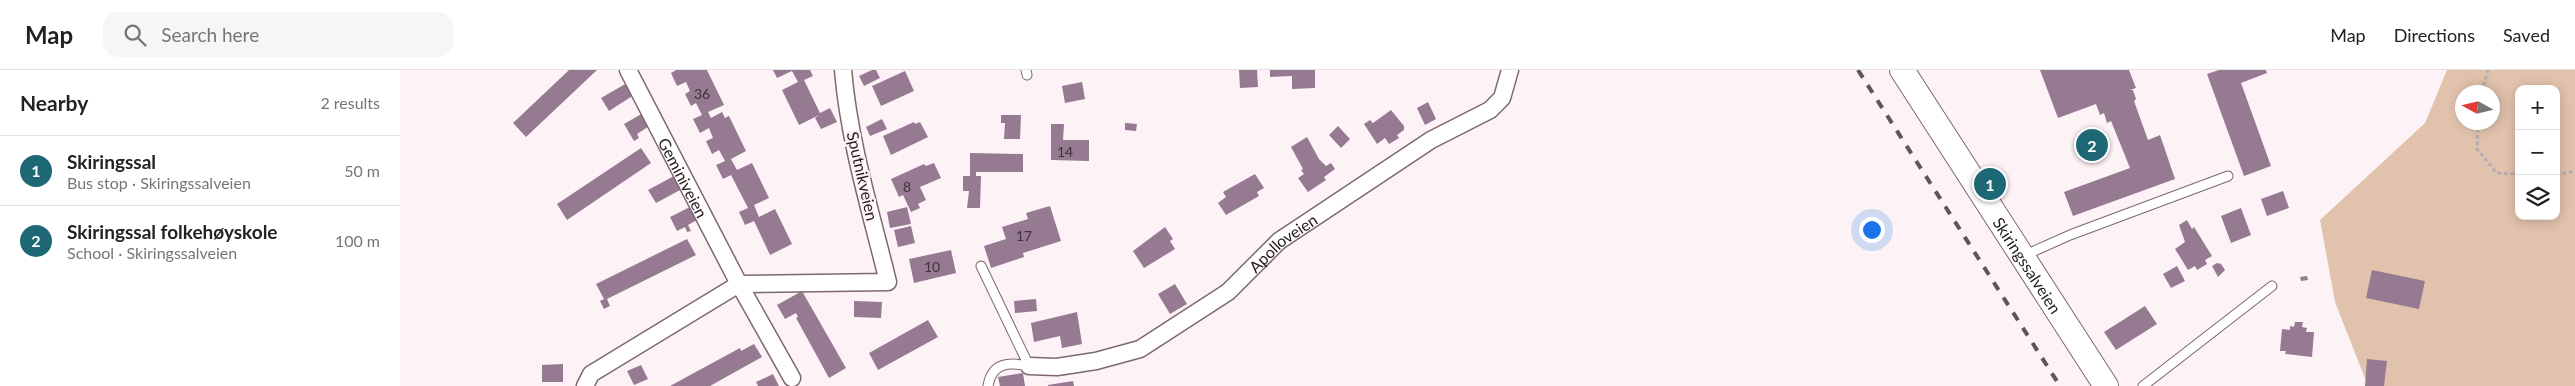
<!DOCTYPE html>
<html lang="en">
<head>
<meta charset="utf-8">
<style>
	:root { --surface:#fff; --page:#f6f6f6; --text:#222; --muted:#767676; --line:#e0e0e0; --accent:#1e6774 }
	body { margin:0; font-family:Lato,sans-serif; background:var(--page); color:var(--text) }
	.controls { position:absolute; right:15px; top:15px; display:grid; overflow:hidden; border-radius:10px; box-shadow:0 2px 12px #0003 }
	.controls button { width:45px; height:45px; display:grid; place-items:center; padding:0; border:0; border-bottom:1px solid var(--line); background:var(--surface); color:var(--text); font:25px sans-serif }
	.compass { position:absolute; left:2055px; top:15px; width:45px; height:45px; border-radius:50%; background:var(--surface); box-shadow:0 2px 12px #0003; rotate:278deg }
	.you { position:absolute; left:1471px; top:159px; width:18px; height:18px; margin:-12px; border:4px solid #fff; border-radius:50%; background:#1a73e8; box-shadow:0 0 0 8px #1a73e833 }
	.badge { display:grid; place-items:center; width:32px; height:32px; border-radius:50%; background:var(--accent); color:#fff; font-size:16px; font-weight:700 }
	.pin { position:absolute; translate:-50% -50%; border:2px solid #fff; box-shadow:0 1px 5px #0006 }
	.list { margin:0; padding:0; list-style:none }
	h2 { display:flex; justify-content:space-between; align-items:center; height:65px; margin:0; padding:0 20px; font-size:21px }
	h2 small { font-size:16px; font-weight:400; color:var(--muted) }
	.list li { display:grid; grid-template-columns:32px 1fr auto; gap:15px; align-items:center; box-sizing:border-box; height:70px; padding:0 20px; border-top:1px solid var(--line) }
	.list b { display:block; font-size:19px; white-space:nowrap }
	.list p { margin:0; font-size:16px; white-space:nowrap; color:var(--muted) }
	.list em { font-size:16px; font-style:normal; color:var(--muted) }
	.icon { flex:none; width:28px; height:28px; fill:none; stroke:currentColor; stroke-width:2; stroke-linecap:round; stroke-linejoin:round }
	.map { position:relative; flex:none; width:2175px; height:316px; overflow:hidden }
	header { display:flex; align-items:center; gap:30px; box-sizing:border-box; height:70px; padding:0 25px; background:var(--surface); border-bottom:1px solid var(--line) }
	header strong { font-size:24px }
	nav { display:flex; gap:28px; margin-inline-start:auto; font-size:18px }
	.search { width:350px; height:45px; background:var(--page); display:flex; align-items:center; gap:12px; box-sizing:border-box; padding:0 18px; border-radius:15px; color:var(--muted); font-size:19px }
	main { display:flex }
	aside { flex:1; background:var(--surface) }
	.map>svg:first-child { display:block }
</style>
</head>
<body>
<header>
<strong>Map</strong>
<div class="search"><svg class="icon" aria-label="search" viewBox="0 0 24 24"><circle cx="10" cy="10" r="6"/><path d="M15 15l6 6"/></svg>Search here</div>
<nav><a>Map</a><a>Directions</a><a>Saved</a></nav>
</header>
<main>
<aside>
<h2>Nearby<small>2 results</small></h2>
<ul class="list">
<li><span class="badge">1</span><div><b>Skiringssal</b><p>Bus stop · Skiringssalveien</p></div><em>50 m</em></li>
<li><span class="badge">2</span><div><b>Skiringssal folkehøyskole</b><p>School · Skiringssalveien</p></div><em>100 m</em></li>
</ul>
</aside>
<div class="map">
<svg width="2175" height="316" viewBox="0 0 2175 316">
	<rect width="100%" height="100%" fill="#fdf3f6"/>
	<!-- green -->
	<path fill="#e1c2ad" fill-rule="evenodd" d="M2047,0h128v316h-207l-33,-84 -15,-82 105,-97zM2119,19h37v127h-37zM2062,22h30v30h-30z"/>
	<!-- building -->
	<path fill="#957a92" d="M169,0h28l-71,67 -13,-14z
		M276,0h31l17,35 -16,7 3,6 11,-6 3,6 4,-2 17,35 -15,8 6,11 15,-7 17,35 -15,7 5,12 16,-8 17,35 -22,11 -16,-34 -9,4 -6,-13 9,-4 -17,-33 -8,4 -7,-14 9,-4 -6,-11 -7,4 -6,-13 7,-3 -4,-10 -9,5 -7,-14 9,-4 -6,-12 -5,3 -6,-12 5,-3 -4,-9 -9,4 -6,-13z
		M373,0h37l3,6 -9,4 16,33 10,-5 7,14 -16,7 -6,-11 4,-3 -20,10 -17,-35 16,-8 -6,-11 -15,7z
		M472,0h4l4,8 -16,8 -5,-10z
		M839,0h18l1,17 -18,1z
		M870,0h45v18l-23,1v-13l-22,1z
		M1640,0h89l7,18 -6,2h3l3,9 -2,2 14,39 12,-5 15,44 -102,37 -9,-24 66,-24 -19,-47 -4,2 -3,-10 -4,2 -4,-11 -38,14z
		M1819,0h47l1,3 -26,10 30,83 -27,10 -37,-102z
		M505,1l9,20 -33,15 -9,-20z
		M682,12l3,17 -20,4 -3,-17z
		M227,13l7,12 -25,16 -8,-13z
		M1028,32l8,17 -11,6 -8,-17z
		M991,40l13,16v4l-7,5 2,3 -10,6 -4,-6 -8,6 -13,-20 6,-4 3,3z
		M243,43l8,12 -14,9 2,4 -5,3 -10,-17z
		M601,45h20l-1,24h-16l1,-16h-4z
		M482,49l5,10 -17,7 -4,-9z
		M514,52l1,2 5,-2 8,15 -37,18 -8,-19z
		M725,53l12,1 -1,7 -11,-1z
		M651,54h13l-1,16h26v21l-38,-1z
		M938,56l12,13 -9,9 -12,-13z
		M907,67l12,22 7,7 5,-3 4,6 -11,8 2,3 -18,12 -10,-14 6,-4 -3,-4 2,-1 -12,-22z
		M241,78l10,15 -84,57 -10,-16z
		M570,83l53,1v18h-47v4h5l-1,32h-13l2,-17h-6v-15h7z
		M534,93l7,15 -21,9 6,13 -8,4 2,4 -9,4 -8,-17 -4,2 -8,-18 33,-15 2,2z
		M855,104l9,14 -7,4 2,4 -33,19 -8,-12 8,-6 -3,-5z
		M274,106l8,13 -26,14 -8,-13z
		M1883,121l6,17 -22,8 -6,-17z
		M650,136l11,35 -38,12 1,4 -33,11 -7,-22 22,-7 -4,-12 26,-8 -2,-6z
		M290,137l7,13 -9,5 3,6 -4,1 -2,-5 -8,4 -7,-14z
		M507,137l4,17 -21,4 -3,-16z
		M1841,138l10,27 -20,8 -10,-27z
		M1787,150l5,9 2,-2 18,29 -7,4 2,4 -10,6 -2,-4 -7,4 -13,-21 10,-7 -6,-17z
		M511,156l4,17 -17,4 -4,-17z
		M765,157l8,12 -3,2 5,8 -31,19 -11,-17z
		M287,169l9,16 -89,44 3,7 -6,3 -4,-8 4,-2 -8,-15z
		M551,180l5,23 -42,10 -5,-24z
		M1817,193l4,1 4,6 -7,7 -6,-11z
		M1777,196l8,15 -14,7 -8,-14z
		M1972,200l53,11 -6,28 -53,-11z
		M1907,206l1,4 -7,1 -1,-4z
		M775,214l12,20 -17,10 -12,-20z
		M402,221l44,77 -17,10 -33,-60 2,-1 -2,-4 -11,6 -8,-14z
		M636,229l1,12 -22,2 -1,-12z
		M454,231l28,1 -1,16 -27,-1z
		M1745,236l12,18 -41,26 -12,-18z
		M677,242l5,32 -20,4 -2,-12 -26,6 -3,-19z
		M528,250l10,17 -60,33 -9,-17z
		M1895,252h8l-1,5 5,1 -1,4h8l-2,25 -27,-3 1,-3h-6l2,-22 8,1v-4l4,1z
		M354,274l8,13 -52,29h-40l70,-38 1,3z
		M1967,289l20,2 -3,25h-19z
		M163,294v18h-21v-17z
		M241,295l7,14 -14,6 -7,-14z
		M623,303l2,13h-25l-2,-9z
		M373,304l6,12h-21l-2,-4z
		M673,311l1,5h-26v-1z"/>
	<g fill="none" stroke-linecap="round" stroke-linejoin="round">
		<defs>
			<path id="service" d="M626,0l1,5
				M1623,186l47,-21 158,-59
				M581,196l48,100
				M588,316c4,-24 21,-24 41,-20
				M1743,316l129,-100"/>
			<g id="minor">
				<path id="s1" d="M228,0l111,214 149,-2c-17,-70 -39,-140 -45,-212"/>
				<path id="s2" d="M629,296l28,1 39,-6 44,-12 88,-57 51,-51 152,-101 59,-30 12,-12 8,-28"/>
				<path d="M185,316l6,-12 148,-90 53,94"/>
			</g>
			<g id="secondary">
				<path id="s3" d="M1502,0l204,316"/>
			</g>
		</defs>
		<!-- service casing -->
		<use href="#service" stroke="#7d686e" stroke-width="11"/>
		<!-- minor casing -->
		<use href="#minor" stroke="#7d686e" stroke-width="19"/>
		<!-- secondary casing -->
		<use href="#secondary" stroke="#7d686e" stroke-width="26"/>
		<!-- path -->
		<path stroke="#b6adb0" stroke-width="3" stroke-dasharray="4 2.5" stroke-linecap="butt" d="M2082,22l6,-22
			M2078,52l-1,27 20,24 22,1
			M2156,105l19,-4"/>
		<!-- service -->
		<use href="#service" stroke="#fff" stroke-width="9"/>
		<!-- minor -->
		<use href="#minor" stroke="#fff" stroke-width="16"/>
		<!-- secondary -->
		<use href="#secondary" stroke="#fff" stroke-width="24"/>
		<!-- rail -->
		<path stroke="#5e5558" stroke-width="4" stroke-dasharray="9 9" stroke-linecap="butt" d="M1458,0l202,316"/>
	</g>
	<g text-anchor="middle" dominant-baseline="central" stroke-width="4.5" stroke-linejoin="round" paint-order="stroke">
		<!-- number labels -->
		<g font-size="14" fill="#40323a">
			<text x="302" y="23">36</text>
			<text x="665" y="81">14</text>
			<text x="507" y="116">8</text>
			<text x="624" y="165">17</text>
			<text x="532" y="196">10</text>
		</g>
		<!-- street labels -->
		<g font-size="16" fill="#231a1d" stroke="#fdf3f6">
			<text transform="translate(463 106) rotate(77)">Sputnikveien</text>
			<text stroke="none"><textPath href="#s1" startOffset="121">Geminiveien</textPath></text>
			<text stroke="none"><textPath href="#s2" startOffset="292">Apolloveien</textPath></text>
			<text stroke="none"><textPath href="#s3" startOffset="232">Skiringssalveien</textPath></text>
		</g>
	</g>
</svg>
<div class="controls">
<button>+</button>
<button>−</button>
<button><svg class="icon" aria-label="layers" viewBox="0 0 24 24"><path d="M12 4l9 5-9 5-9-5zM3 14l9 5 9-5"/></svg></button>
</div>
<svg class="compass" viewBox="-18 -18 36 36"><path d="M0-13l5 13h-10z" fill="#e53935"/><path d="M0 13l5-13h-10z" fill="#767676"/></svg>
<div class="you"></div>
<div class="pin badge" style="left:1590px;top:114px">1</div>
<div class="pin badge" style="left:1692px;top:75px">2</div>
</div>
</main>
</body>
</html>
